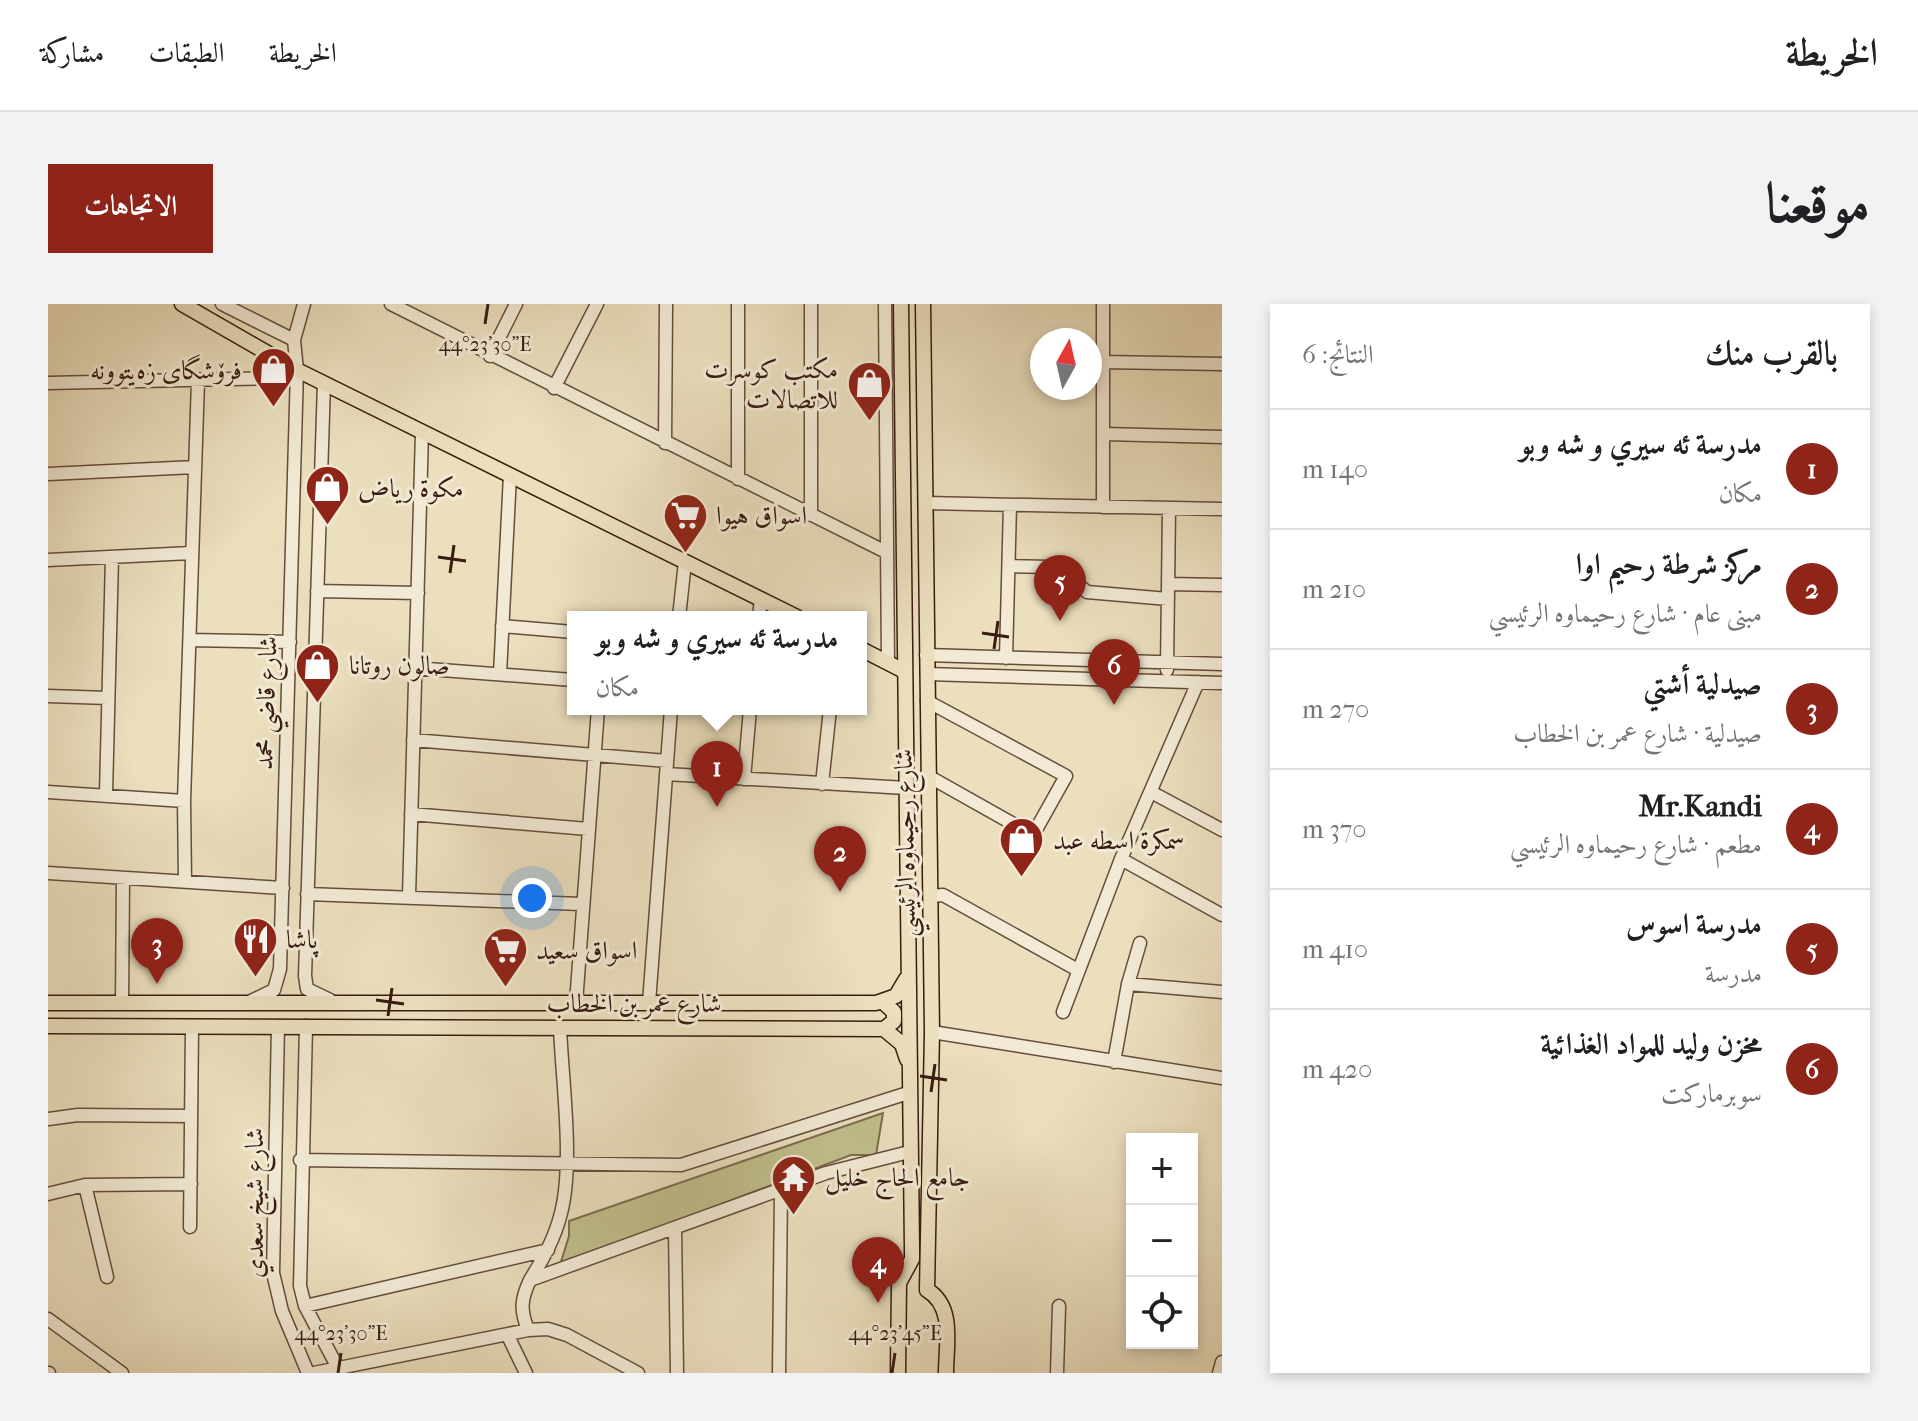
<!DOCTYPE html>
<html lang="ar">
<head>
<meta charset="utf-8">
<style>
	:root { --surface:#fff; --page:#f2f2f2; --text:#202124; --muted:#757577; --line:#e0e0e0; --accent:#8f2418 }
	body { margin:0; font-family:"IM FELL French Canon",Amiri,serif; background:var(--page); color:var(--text); direction:rtl }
	.controls { position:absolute; right:24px; bottom:24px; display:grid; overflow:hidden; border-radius:0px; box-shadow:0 4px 12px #0003 }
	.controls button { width:72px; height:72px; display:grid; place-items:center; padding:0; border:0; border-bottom:2px solid var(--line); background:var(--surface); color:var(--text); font:40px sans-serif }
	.compass { position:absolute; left:982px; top:24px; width:72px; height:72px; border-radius:50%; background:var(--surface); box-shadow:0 4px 12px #0003; rotate:8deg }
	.you { position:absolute; left:484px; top:594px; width:28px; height:28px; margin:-20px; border:6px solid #fff; border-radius:50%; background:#1a73e8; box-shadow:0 0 0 12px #1a73e833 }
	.badge { display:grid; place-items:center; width:52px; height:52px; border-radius:50%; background:var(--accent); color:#fff; font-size:26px; font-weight:700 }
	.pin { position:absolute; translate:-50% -66px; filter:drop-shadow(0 2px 4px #0008) }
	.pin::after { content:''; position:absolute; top:42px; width:28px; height:24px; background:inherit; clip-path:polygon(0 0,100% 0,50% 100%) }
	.popup { position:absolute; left:519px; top:307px; width:300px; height:104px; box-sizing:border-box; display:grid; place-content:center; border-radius:0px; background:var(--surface); filter:drop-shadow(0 2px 6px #0005); font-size:26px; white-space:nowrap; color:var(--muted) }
	.popup b { font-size:30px; color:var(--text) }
	.popup::after { content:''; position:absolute; left:50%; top:100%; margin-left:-16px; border:16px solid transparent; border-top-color:var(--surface) }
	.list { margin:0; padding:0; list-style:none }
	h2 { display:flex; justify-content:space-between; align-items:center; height:104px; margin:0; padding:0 32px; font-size:34px }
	h2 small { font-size:26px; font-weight:400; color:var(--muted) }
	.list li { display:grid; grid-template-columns:52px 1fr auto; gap:24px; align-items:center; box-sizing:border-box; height:120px; padding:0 32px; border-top:2px solid var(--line) }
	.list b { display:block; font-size:30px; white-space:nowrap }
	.list p { margin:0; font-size:26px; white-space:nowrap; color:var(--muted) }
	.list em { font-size:26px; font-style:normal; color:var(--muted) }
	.icon { flex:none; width:44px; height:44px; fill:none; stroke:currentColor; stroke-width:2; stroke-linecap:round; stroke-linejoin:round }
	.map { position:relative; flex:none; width:1174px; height:1069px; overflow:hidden; direction:ltr; border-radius:0px }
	header { display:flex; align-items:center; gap:48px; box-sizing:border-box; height:112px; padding:0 40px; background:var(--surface); border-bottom:2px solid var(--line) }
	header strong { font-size:38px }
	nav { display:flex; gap:44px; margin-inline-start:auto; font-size:28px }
	.intro { display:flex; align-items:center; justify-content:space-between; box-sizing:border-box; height:192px; padding:0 48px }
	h1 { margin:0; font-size:56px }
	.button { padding:20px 36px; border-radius:0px; background:var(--accent); color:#fff; font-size:28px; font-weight:700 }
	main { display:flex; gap:48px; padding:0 48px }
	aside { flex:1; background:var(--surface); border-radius:0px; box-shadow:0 4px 12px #0003 }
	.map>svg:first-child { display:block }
</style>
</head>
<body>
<header>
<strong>الخريطة</strong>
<nav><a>الخريطة</a><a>الطبقات</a><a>مشاركة</a></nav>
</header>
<div class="intro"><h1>موقعنا</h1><a class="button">الاتجاهات</a></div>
<main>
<aside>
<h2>بالقرب منك<small>النتائج: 6</small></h2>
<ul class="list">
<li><span class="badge">1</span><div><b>مدرسة ئه سيري و شه وبو</b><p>مكان</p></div><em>140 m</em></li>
<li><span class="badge">2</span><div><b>مركز شرطة رحيم اوا</b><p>مبنى عام · شارع رحيماوه الرئيسي</p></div><em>210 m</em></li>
<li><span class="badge">3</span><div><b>صيدلية أشتي</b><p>صيدلية · شارع عمر بن الخطاب</p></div><em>270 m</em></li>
<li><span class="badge">4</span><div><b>Mr.Kandi</b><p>مطعم · شارع رحيماوه الرئيسي</p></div><em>370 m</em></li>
<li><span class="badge">5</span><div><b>مدرسة اسوس</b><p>مدرسة</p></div><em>410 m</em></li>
<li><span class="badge">6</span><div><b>مخزن وليد للمواد الغذائية</b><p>سوبرماركت</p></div><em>420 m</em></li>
</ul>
</aside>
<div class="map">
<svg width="1174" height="1069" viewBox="0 0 1174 1069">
	<rect width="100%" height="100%" fill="#ebdfbe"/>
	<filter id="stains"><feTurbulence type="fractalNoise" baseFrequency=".0025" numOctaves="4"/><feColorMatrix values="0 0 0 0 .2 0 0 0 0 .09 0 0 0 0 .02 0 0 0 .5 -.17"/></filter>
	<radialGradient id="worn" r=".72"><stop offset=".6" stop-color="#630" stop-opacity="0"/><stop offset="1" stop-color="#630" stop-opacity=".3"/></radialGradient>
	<!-- green -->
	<path fill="#c0bf8c" stroke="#7c6e4e" stroke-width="2" d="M835,809l-7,42h-25l-291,110 9,-29v-15z"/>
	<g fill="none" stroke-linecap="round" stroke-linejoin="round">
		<defs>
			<path id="minor" d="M174,0l72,36
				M343,0l495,248
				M690,0v175
				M763,0v211
				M837,0l3,359
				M1055,0v203
				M442,52l26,-52
				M1056,58l118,2
				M0,79l235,-5 8,-12
				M276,79l-19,593 2,13 23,11
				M506,84l43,-84
				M1057,130l117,3
				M617,139l1,-139
				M0,170l147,-7
				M877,199l297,6
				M0,256l143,-7
				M961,262l39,1 16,6 23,19 81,7
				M1120,280l54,1
				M269,287l101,2
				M631,313l6,-55
				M711,313l2,-18
				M454,322l71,6
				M142,336l100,2
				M878,351l296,9
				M958,354l4,-153
				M367,364l158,12
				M1119,366l2,-162
				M452,370l10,-199
				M879,370l295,9
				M0,392l60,2
				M879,397l139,75 -33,59 -105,-59
				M365,436l254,21
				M618,470l240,14
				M696,475l6,-70
				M774,480l8,-75
				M0,488l136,9
				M1103,488l71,38
				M58,489l6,-236
				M363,510l177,15
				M1073,555l101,56
				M0,569l235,15
				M137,578l-1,-81 14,-420
				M259,590l274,10
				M361,592l13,-464
				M882,592l13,-1 133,74
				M1080,680l94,8
				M203,697l23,-11 6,-21 17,-599 -3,-30 10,-36
				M74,699l1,-125
				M528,699l22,-294
				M601,699l22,-294
				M1015,708l58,-153 77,-177
				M230,722l-5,247 9,38 26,62
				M258,722l-6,260 5,20 33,62
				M884,728l290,46
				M1066,758l14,-78 12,-41
				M0,815l30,-4 113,1
				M252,856l381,5 227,-72
				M37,881l22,92
				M0,890l37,-9 106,-1
				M142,923l2,-201
				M627,924l2,145
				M482,976c13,-21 25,-42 31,-67 13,-50 1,-133 -1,-186
				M257,1002l243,-56
				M0,1015l74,54
				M480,1026c-8,-20 -7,-31 2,-50l296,-107 83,-21
				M460,1032l18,37
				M0,1069h1
				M266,1069l214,-43 20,-1 19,6 71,38
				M731,1069l2,-183
				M1009,1069l2,-67
				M1171,1069l3,-11"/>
			<path id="major" d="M134,0l115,66 500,247
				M875,0l9,728 -5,258c28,16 19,55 19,83
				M813,345l43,22
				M835,698l11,10v9l-10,8
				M0,699h828l20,-7 10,-17
				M0,722l836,3 18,15 5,15
				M850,1069l1,-90 13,-24v-11l-11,-944"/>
		</defs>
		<!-- minor casing -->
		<use href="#minor" stroke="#654d3c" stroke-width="15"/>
		<!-- major casing -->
		<use href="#major" stroke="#381c11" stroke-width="17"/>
		<!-- minor -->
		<use href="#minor" stroke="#f2ead5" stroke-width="12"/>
		<!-- major -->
		<use href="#major" stroke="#ebdfbe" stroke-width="14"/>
	</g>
	<!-- ticks -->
	<path fill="none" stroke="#381c11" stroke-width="3" d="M437,20l3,-20M390,253l28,4M402,269l4,-28M934,329l27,4M946,345l4,-28M328,696l28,4M340,712l4,-28M872,772l27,4M883,788l4,-28M290,1069l3,-20M844,1069l3,-20"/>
	<!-- icons -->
	<defs>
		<symbol id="shop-pin" viewBox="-11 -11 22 30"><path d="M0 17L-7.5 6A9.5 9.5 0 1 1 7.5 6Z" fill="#8f2418" stroke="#f2ead5"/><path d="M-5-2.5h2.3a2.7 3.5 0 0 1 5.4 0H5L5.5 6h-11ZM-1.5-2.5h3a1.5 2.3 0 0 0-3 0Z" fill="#fff"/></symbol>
		<symbol id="supermarket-pin" viewBox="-11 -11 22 30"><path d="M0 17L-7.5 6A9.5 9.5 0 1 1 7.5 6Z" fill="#8f2418" stroke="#f2ead5"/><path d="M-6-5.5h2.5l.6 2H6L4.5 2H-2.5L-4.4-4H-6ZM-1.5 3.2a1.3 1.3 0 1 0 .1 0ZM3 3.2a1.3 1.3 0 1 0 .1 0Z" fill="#fff"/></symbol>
		<symbol id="restaurant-pin" viewBox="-11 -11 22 30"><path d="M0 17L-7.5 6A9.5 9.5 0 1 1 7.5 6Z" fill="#8f2418" stroke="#f2ead5"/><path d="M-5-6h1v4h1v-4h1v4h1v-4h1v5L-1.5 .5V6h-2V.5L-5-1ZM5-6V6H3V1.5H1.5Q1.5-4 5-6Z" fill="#fff"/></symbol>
		<symbol id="temple-pin" viewBox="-11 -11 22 30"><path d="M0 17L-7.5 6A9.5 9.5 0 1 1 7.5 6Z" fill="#8f2418" stroke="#f2ead5"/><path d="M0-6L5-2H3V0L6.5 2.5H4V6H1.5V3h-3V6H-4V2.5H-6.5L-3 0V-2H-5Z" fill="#fff"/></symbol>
	</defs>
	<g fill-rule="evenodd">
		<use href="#shop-pin" x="200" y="40" width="51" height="69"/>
		<use href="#shop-pin" x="796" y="54" width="51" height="69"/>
		<use href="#shop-pin" x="254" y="158" width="51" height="69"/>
		<use href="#supermarket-pin" x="612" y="186" width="51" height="69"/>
		<use href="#shop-pin" x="244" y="336" width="51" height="69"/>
		<use href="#shop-pin" x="948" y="510" width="51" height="69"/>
		<use href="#restaurant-pin" x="182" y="610" width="51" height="69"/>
		<use href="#supermarket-pin" x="432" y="620" width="51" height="69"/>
		<use href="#temple-pin" x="720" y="848" width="51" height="69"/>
	</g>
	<g text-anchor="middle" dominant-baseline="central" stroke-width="6" stroke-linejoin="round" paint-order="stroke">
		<!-- poi labels -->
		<g font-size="26" fill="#381c11" stroke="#f2ead5" text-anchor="start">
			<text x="790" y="65" text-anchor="end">مكتب كوسرت<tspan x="790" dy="30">للاتصالات</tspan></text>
			<text x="194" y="66" text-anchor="end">فرۆشگای زەیتوونە</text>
			<text x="310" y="184">مكوة رياض</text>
			<text x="668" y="211">اسواق هيوا</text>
			<text x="301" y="361">صالون روتانا</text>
			<text x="1005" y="536">سمكرة اسطه عبد</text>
			<text x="238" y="635">پاشا</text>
			<text x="488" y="646">اسواق سعيد</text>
			<text x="777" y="873">جامع الحاج خليل</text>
		</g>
		<!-- street labels -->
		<g font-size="26" fill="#381c11" stroke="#f2ead5">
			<text transform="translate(218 399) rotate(-88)">شارع قاضي محمد</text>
			<text transform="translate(857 539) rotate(-91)">شارع رحيماوه الرئيسي</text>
			<text x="586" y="699">شارع عمر بن الخطاب</text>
			<text transform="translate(206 899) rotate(-90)">شارع شيخ سعدي</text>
		</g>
	</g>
	<g font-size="20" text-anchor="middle" fill="#381c11" stroke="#f2ead5" stroke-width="6" stroke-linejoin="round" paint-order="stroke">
		<text x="437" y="47">44°23'30"E</text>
		<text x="293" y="1036">44°23'30"E</text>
		<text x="847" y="1036">44°23'45"E</text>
	</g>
	<rect width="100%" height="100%" filter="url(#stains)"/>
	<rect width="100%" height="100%" fill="url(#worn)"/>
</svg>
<div class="controls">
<button>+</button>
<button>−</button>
<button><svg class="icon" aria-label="locate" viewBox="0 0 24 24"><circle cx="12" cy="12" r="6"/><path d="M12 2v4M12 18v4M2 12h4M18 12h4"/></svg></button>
</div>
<svg class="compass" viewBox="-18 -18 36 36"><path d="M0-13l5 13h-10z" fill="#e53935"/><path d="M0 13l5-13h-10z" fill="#757577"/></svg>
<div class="you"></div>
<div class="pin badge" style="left:669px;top:503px">1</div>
<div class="popup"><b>مدرسة ئه سيري و شه وبو</b>مكان</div>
<div class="pin badge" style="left:792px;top:588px">2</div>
<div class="pin badge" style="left:109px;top:680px">3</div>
<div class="pin badge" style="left:830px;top:999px">4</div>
<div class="pin badge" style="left:1012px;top:317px">5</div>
<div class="pin badge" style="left:1066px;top:401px">6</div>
</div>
</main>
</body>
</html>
